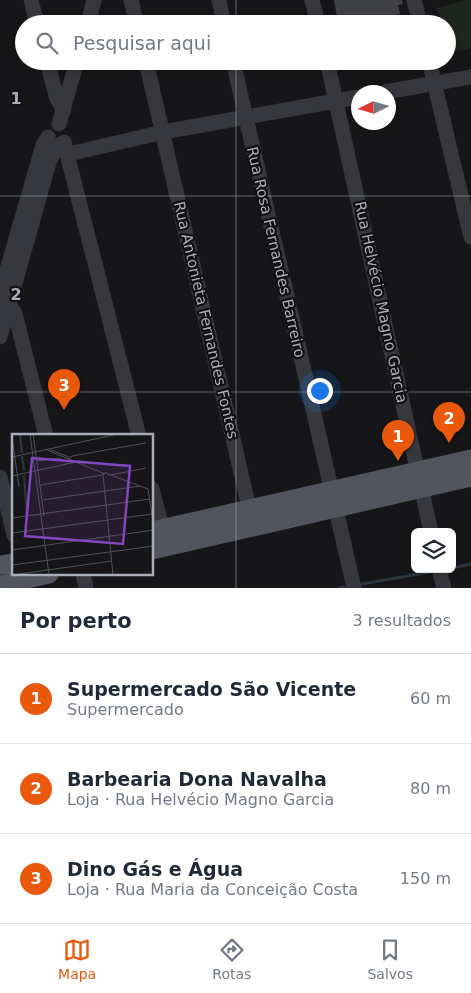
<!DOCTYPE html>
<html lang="pt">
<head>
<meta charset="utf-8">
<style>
	:root { --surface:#fff; --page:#f6f6f7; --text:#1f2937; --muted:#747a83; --line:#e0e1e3; --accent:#ea580c }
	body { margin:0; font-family:"DejaVu Sans",sans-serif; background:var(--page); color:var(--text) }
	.controls { position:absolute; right:15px; bottom:15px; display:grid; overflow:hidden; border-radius:8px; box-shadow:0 2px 8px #0003 }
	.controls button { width:45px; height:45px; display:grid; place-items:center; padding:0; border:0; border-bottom:1px solid var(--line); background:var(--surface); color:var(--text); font:25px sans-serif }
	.compass { position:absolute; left:351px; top:85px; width:45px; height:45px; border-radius:50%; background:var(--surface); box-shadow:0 2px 8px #0003; rotate:265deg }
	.you { position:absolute; left:319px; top:390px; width:18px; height:18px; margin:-12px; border:4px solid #fff; border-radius:50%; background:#1a73e8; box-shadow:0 0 0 8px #1a73e833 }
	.badge { display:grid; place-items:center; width:32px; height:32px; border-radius:50%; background:var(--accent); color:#fff; font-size:16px; font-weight:700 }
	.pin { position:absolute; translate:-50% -41px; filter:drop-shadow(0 1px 2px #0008) }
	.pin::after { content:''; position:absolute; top:26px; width:18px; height:15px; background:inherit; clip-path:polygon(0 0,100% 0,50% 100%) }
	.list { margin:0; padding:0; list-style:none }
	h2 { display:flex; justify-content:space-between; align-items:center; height:65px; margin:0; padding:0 20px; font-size:21px }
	h2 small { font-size:16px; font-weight:400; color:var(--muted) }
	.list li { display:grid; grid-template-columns:32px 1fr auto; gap:15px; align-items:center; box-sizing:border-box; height:90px; padding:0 20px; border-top:1px solid var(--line) }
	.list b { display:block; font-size:19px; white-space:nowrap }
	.list p { margin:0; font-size:16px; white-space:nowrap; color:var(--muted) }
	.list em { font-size:16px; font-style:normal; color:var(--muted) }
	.icon { flex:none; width:28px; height:28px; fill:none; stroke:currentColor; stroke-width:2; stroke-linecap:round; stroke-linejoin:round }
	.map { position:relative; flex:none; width:471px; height:588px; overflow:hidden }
	.search { position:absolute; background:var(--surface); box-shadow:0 2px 8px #0003; left:15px; right:15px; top:15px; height:55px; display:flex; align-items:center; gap:12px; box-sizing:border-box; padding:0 18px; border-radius:28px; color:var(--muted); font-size:19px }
	.sheet { height:335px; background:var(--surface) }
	nav { display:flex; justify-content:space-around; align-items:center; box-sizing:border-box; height:70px; border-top:1px solid var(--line); background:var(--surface); font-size:14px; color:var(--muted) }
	nav a { display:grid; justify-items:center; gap:2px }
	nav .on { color:var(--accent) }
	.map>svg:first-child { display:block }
</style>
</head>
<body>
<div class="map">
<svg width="471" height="588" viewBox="0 0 471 588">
	<rect width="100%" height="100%" fill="#161618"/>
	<!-- green -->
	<path fill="#1e261f" d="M465,0h6v48l-19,4 -5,-14v-14h-5l-5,-16z"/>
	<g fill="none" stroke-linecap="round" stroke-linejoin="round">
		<!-- stream -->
		<path stroke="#2c353c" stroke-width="3" d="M452,568l19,-4
			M362,584l68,-12
			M339,588l5,-1"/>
	</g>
	<!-- building -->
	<path fill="#404145" d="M334,0h68l1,4 -5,1 2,9 -42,10h-12l-1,-9 -8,2z"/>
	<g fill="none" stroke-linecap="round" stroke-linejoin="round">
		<!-- minor -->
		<path stroke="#37383d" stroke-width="15" d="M31,0l6,24
			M131,0l6,24
			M219,0l5,24
			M312,0l6,24
			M414,0l6,24
			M88,24l6,-24
			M47,61l10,38 7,11
			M146,61l103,447
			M233,61l121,527
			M327,61l104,471
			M429,61l42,176
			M385,92l86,-15
			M59,124l18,-63
			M64,142l75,294
			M69,154l94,-22 195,-35
			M0,294l43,-149 5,-8
			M4,303l4,1 7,9 31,123
			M0,337l50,-178 10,-15
			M0,477l14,58
			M152,489l10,39
			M439,569l5,19
			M83,574l3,14"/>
		<!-- major -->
		<path stroke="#53555c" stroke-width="19" d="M152,531l319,-72
			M152,550l319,-73
			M0,565l14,-2
			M0,585l49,-11"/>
	</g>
	<!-- grid -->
	<path fill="none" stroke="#a8adb8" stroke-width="1" stroke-opacity="0.55" d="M236,0v24M236,61v527M0,196h471M0,392h471"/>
	<g text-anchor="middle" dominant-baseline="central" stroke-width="4.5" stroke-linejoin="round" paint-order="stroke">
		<!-- street labels -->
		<g font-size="15" fill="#a8adb8" stroke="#111113">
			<text transform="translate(276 252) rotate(77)">Rua Rosa Fernandes Barreiro</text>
			<text transform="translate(381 302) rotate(78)">Rua Helvécio Magno Garcia</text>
			<text transform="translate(206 320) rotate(77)">Rua Antonieta Fernandes Fontes</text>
		</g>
	</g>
	<!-- overview -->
	<g transform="translate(12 434)">
		<rect width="141" height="141" fill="#161618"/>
		<path fill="none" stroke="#2c353c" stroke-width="2.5" d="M8,0l2,19M10,22l2,15M12,41l3,39"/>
		<path fill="none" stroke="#505258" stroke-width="1" d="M18,0l19,141M21,0l11,82M1,10l6,43M35,16l58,24M39,16l18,7M0,23l106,-23M56,25l4,-3 74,-13M24,27l25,-3M96,40l40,15 6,39M91,41l10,100M99,41l35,-7M0,42l68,-15M28,51l63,-10 3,-3 2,3M30,66l98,-14M0,84l138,-19M0,99l140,-19M0,116l142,-20M0,131l142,-19M0,141l100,-14"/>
		<path fill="#8446be" fill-opacity="0.15" stroke="#8446be" stroke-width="2.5" d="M20,24l98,8 -7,78 -98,-8z"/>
		<rect width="141" height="141" fill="none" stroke="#a8adb8" stroke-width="2.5"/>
	</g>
	<g font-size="16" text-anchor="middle" font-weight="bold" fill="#a8adb8" stroke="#111113" stroke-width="4.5" stroke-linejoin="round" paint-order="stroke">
		<text x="16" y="104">1</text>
		<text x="16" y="300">2</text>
	</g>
</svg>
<div class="controls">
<button><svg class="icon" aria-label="layers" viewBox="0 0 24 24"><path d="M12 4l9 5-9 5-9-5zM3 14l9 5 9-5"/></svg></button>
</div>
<svg class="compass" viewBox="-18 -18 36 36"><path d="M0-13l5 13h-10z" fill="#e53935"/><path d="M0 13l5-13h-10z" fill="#747a83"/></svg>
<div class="you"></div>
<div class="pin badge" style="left:398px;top:461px">1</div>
<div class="pin badge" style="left:449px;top:443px">2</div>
<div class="pin badge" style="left:64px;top:410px">3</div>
<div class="search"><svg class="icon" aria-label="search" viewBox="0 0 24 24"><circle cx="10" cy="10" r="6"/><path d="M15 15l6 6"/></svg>Pesquisar aqui</div>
</div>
<section class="sheet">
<h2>Por perto<small>3 resultados</small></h2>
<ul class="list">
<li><span class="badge">1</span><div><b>Supermercado São Vicente</b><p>Supermercado</p></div><em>60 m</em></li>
<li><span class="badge">2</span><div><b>Barbearia Dona Navalha</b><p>Loja · Rua Helvécio Magno Garcia</p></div><em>80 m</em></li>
<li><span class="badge">3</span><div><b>Dino Gás e Água</b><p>Loja · Rua Maria da Conceição Costa</p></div><em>150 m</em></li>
</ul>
</section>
<nav>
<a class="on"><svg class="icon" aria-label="map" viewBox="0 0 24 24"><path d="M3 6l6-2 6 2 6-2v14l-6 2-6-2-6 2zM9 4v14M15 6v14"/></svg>Mapa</a>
<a><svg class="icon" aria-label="directions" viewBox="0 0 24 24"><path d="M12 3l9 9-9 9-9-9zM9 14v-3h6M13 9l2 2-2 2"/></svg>Rotas</a>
<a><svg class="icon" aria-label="saved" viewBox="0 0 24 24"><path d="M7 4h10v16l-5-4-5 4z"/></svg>Salvos</a>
</nav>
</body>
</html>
